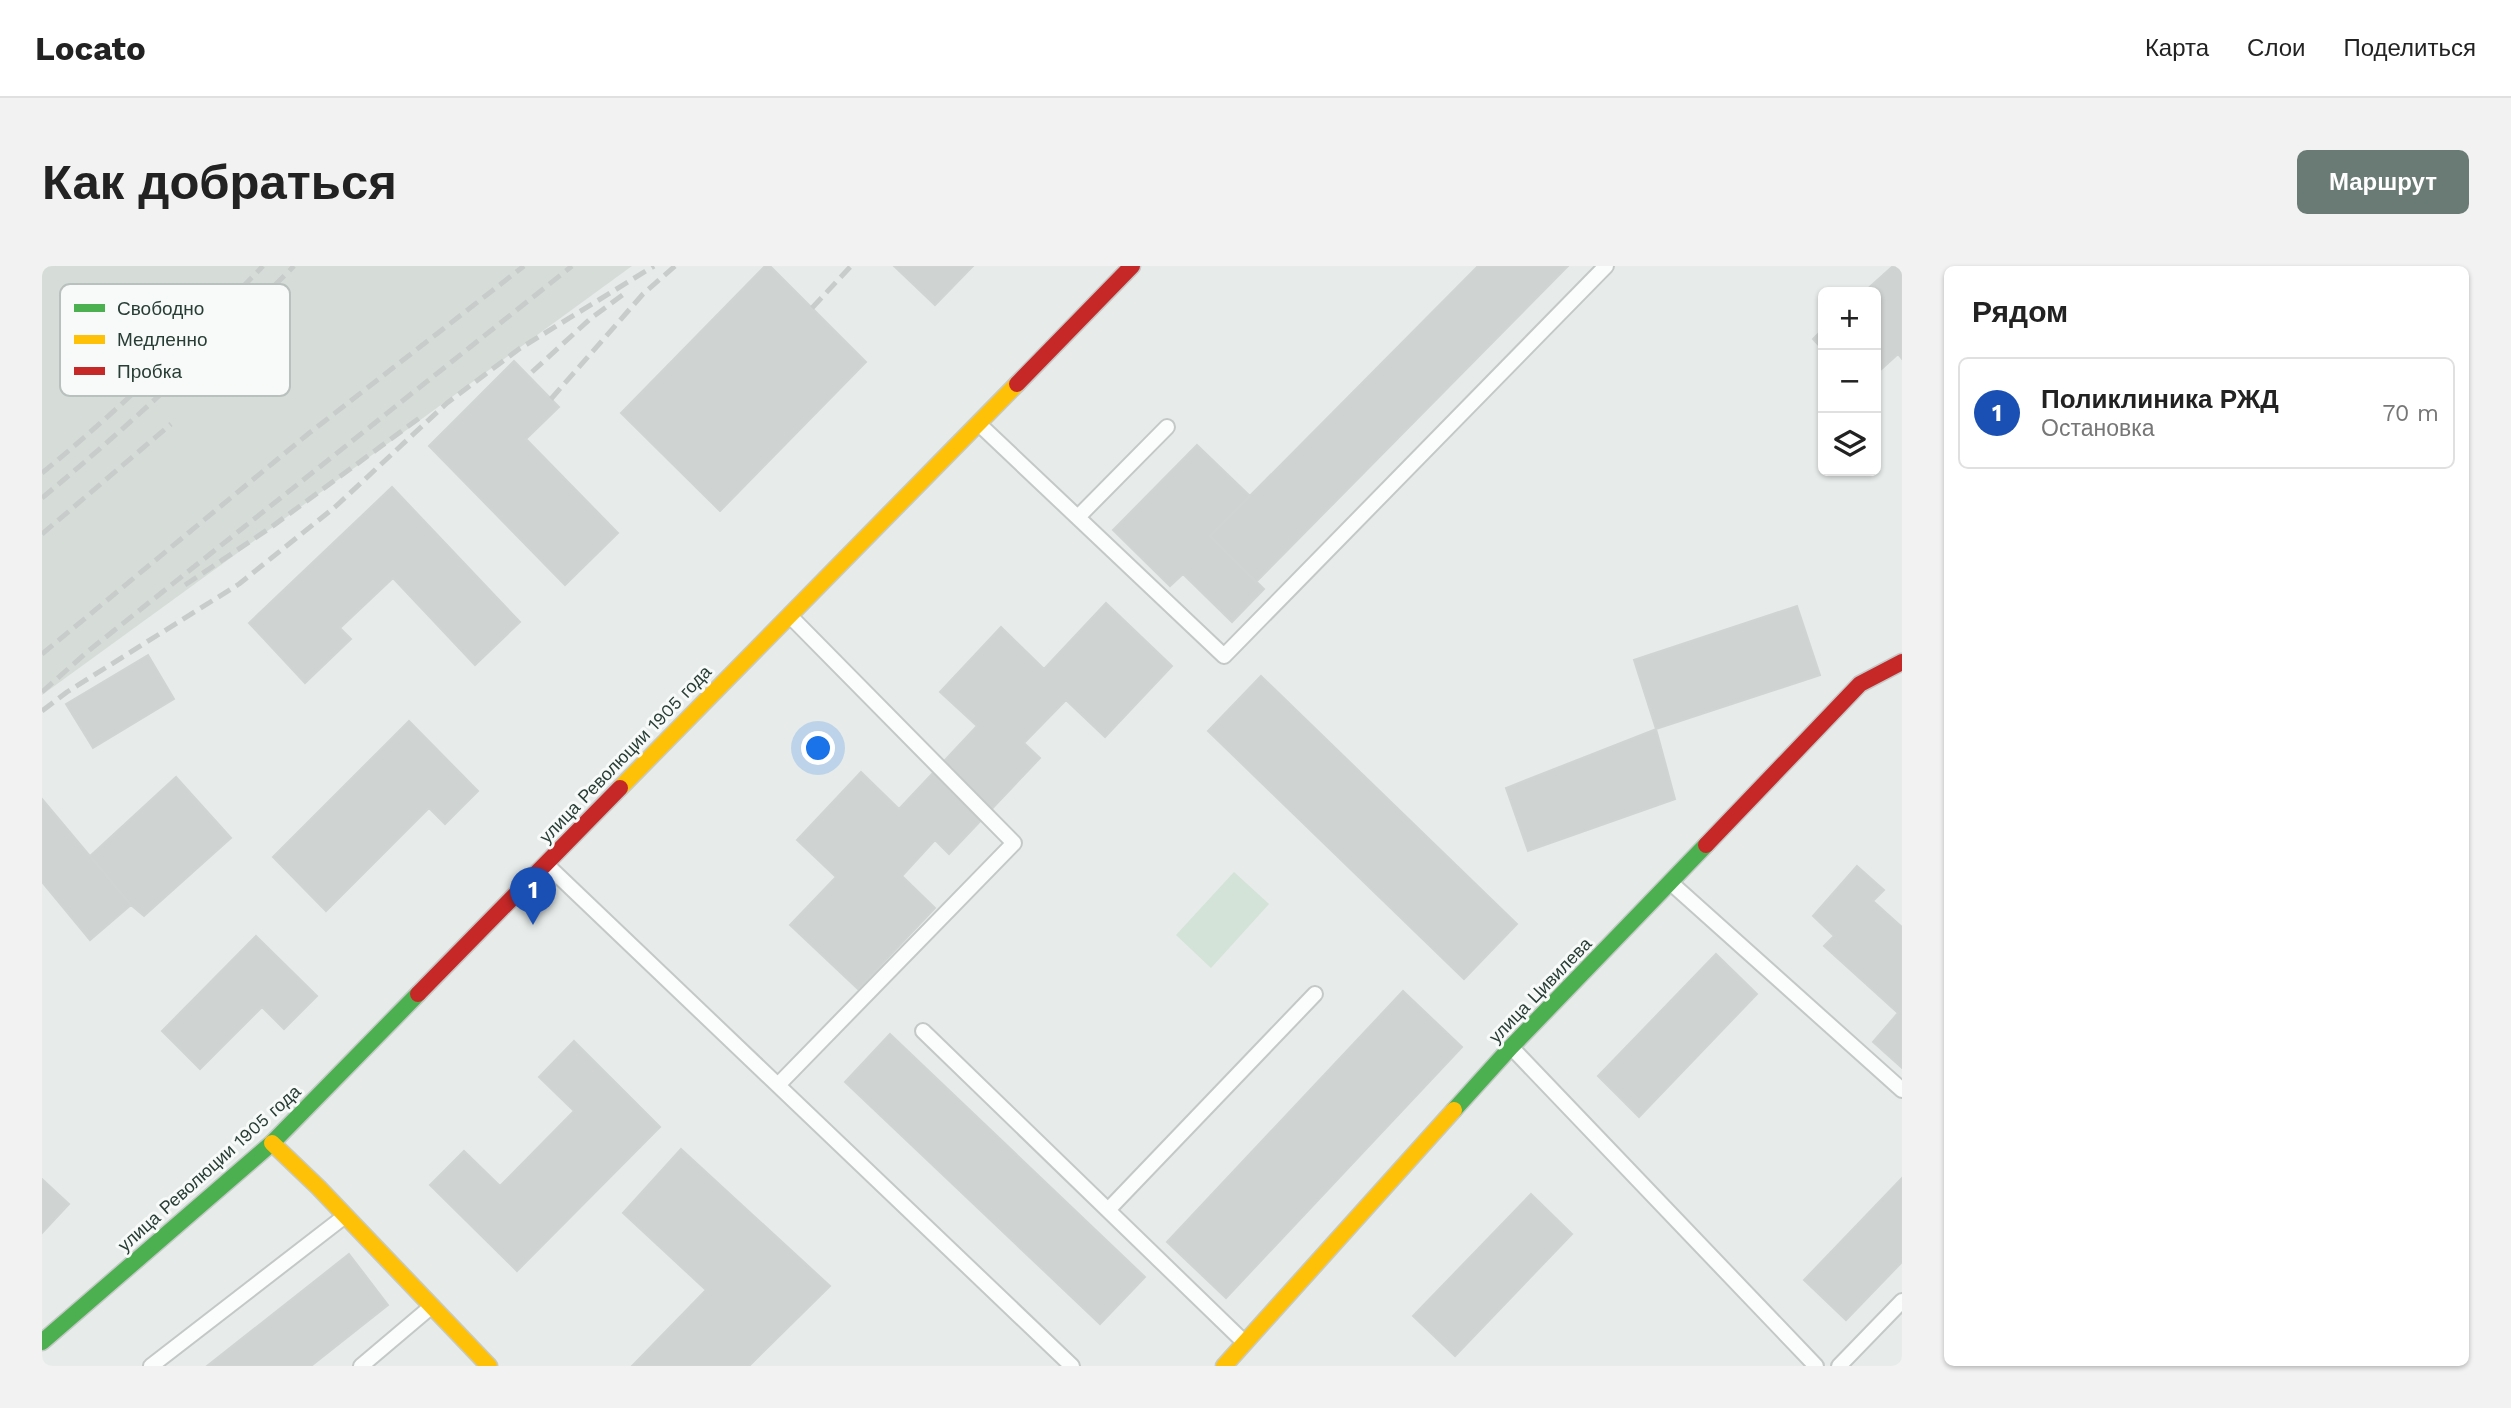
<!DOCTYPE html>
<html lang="ru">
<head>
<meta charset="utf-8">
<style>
	:root { --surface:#fff; --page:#f2f2f2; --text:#222; --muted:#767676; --line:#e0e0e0; --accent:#6a7a74 }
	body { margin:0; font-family:"Work Sans",sans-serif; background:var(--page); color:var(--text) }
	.controls { position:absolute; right:21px; top:21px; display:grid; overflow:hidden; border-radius:10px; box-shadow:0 2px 5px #0004 }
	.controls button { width:63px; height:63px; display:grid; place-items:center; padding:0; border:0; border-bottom:2px solid var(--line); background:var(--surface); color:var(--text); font:35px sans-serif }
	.you { position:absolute; left:777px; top:483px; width:24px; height:24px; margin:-18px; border:5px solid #fff; border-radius:50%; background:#1a73e8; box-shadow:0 0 0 10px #1a73e833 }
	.badge { display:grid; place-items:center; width:46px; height:46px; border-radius:50%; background:var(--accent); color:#fff; font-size:23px; font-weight:700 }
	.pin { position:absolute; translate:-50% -58px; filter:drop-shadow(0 2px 4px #0008) }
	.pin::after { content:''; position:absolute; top:37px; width:24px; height:21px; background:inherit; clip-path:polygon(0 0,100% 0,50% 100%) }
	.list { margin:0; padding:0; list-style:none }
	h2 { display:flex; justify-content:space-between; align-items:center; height:91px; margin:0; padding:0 28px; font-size:30px }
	h2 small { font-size:23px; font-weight:400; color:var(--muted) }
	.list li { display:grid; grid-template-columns:46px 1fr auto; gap:21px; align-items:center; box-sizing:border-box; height:112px; margin:0 14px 14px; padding:0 14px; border:2px solid var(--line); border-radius:10px }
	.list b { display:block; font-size:26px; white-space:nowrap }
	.list p { margin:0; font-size:23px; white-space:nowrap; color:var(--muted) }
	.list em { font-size:23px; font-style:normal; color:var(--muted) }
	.icon { flex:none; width:38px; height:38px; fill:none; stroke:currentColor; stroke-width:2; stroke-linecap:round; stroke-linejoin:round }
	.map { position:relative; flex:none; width:1860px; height:1100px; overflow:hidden; border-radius:10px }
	header { display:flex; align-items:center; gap:42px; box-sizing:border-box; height:98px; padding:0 35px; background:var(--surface); border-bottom:2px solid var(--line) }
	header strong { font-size:33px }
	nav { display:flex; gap:38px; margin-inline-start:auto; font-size:24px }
	.intro { display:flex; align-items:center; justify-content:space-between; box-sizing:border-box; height:168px; padding:0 42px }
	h1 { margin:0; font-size:49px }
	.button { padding:18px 32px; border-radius:10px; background:var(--accent); color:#fff; font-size:24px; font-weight:700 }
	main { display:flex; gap:42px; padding:0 42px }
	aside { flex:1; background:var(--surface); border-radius:10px; box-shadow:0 2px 5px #0004 }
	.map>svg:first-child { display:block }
</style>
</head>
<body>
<header>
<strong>Locato</strong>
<nav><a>Карта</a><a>Слои</a><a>Поделиться</a></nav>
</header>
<div class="intro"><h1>Как добраться</h1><a class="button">Маршрут</a></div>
<main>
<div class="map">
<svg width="1860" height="1100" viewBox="0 0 1860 1100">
	<rect width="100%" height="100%" fill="#e7ecea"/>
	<!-- built -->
	<path fill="#d6ddd9" d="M0,0h590l-590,429z"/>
	<!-- green -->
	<path fill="#d3e3d7" d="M1192,606l35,32 -58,64 -35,-33z"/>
	<!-- building -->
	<path fill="#cfd3d1" stroke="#d0d5d3" stroke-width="2" d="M723,0h5l96,96 -146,149 -99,-98z
		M852,0h79l-38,39z
		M1436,0h90l-312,316 -46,-46z
		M1851,0h9v93l-4,-5 -22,20v-82h-12z
		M1781,63v21l-10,-11z
		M472,95l45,46 -33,32 92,94 -53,52 -136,-139z
		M1155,179l53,51 -40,40 54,53 -32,33 -49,-48 -13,12 -57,-56z
		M350,221l128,135 -45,43 -82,-87 -53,50 11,11 -46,44 -56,-60z
		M1064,337l66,63 -67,71 -39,-37 -42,43 16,15 -91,96 -14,-14 -33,36 33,32 -77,81 -68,-64 46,-48 -39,-37 64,-68 38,37 78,-83 -37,-34 61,-65 43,42z
		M1755,340l23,69 -164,54 -22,-69z
		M106,389l26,44 -81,49 -27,-44z
		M1219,410l256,248 -53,55 -256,-248z
		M367,455l69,70 -33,33 -16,-16 -103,103 -53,-54z
		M1614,463l19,70 -147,52 -22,-63z
		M134,511l55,61 -87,78 -13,-11 -41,-49z
		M0,533l89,106 -41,35 -48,-58z
		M1815,600l27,24 -11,11 29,26v141l-29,-26 25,-29 -74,-67 10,-10 -21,-20z
		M214,670l61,60 -33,33 -22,-22 -62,62 -38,-38z
		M1674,688l41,40 -118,123 -41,-41z
		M1361,725l59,56 -236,251 -59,-56z
		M848,768l255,243 -45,47 -255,-242z
		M532,775l86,86 -143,144 -87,-86 34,-34 36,35 74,-75 -35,-34z
		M639,883l149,137 -81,80h-117l74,-76 -83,-77z
		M1860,912v84l-56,58 -42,-40z
		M0,913l27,25 -27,29z
		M1489,928l41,40 -117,122 -42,-40z
		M307,988l39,51 -77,61h-104z"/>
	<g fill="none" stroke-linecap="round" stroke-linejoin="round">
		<defs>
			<path id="lane" d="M937,158l245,232 382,-390
				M1036,251l89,-90
				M504,598l526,502
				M1629,617l231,207
				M881,765l321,311
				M1470,782l304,318
				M736,819l236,-242 -224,-227
				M1066,944l207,-216
				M109,1100l194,-150
				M319,1100l71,-60
				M1797,1100l63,-65"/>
			<path id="fast" d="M1412,844l57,-63 195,-202
				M0,1076l230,-199 146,-149"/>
			<path id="slow" d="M578,522l397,-404
				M230,877l46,44 171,179
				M1182,1100l230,-256"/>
			<path id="jam" d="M975,118l115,-118
				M1664,579l154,-161 42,-22
				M376,728l202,-206"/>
		</defs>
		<!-- lane casing -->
		<use href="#lane" stroke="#c4c9c7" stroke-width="18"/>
		<!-- fast casing -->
		<use href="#fast" stroke="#c5cac8" stroke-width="19"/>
		<!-- slow casing -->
		<use href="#slow" stroke="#c5cac8" stroke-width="19"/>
		<!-- jam casing -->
		<use href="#jam" stroke="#c5cac8" stroke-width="19"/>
		<!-- lane -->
		<use href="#lane" stroke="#fbfcfc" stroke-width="14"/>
		<!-- fast -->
		<use href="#fast" stroke="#4caf50" stroke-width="16"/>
		<!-- slow -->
		<use href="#slow" stroke="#ffc107" stroke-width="16"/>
		<!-- jam -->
		<use href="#jam" stroke="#c62828" stroke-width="16"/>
		<!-- rail -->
		<path stroke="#c8cccb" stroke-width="5" stroke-dasharray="14 7" stroke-linecap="butt" d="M770,42l39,-42
			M490,106l58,-53 35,-26
			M509,133l92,-105 32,-28
			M0,207c78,-64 151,-135 221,-207
			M0,232c88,-73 171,-151 252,-232
			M0,268l129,-110
			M143,319l85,-57 152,-112
			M0,388l266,-220 216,-168
			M0,426l45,-40 485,-386
			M0,445l25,-19 172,-108 96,-77 112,-104 72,-54 135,-83"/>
	</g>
	<g text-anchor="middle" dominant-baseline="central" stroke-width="6" stroke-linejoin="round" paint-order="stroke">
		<!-- street labels -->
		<g font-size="18" fill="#273d35" stroke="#f7faf8">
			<text transform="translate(583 488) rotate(-46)">улица Революции 1905 года</text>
			<text transform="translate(1498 724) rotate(-46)">улица Цивилева</text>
			<text transform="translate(167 902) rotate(-42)">улица Революции 1905 года</text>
		</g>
	</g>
	<!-- legend -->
	<rect x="18" y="18" width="230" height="112" rx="10" fill="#f7faf8" stroke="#b9c1be" stroke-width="2"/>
	<rect x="32" y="38" width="31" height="8" fill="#4caf50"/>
	<rect x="32" y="69" width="31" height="9" fill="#ffc107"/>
	<rect x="32" y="101" width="31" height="8" fill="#c62828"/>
	<g font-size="19" fill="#273d35">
		<text x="75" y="49">Свободно</text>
		<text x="75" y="80">Медленно</text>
		<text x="75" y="112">Пробка</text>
	</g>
</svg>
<div class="controls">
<button>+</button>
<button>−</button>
<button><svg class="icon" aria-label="layers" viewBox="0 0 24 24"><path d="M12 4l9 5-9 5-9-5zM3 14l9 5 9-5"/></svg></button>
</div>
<div class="you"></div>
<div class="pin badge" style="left:491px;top:659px;background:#1a4fb4">1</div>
</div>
<aside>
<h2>Рядом<small></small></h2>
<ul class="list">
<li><span class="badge" style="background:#1a4fb4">1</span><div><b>Поликлиника РЖД</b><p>Остановка</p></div><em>70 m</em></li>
</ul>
</aside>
</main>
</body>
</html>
